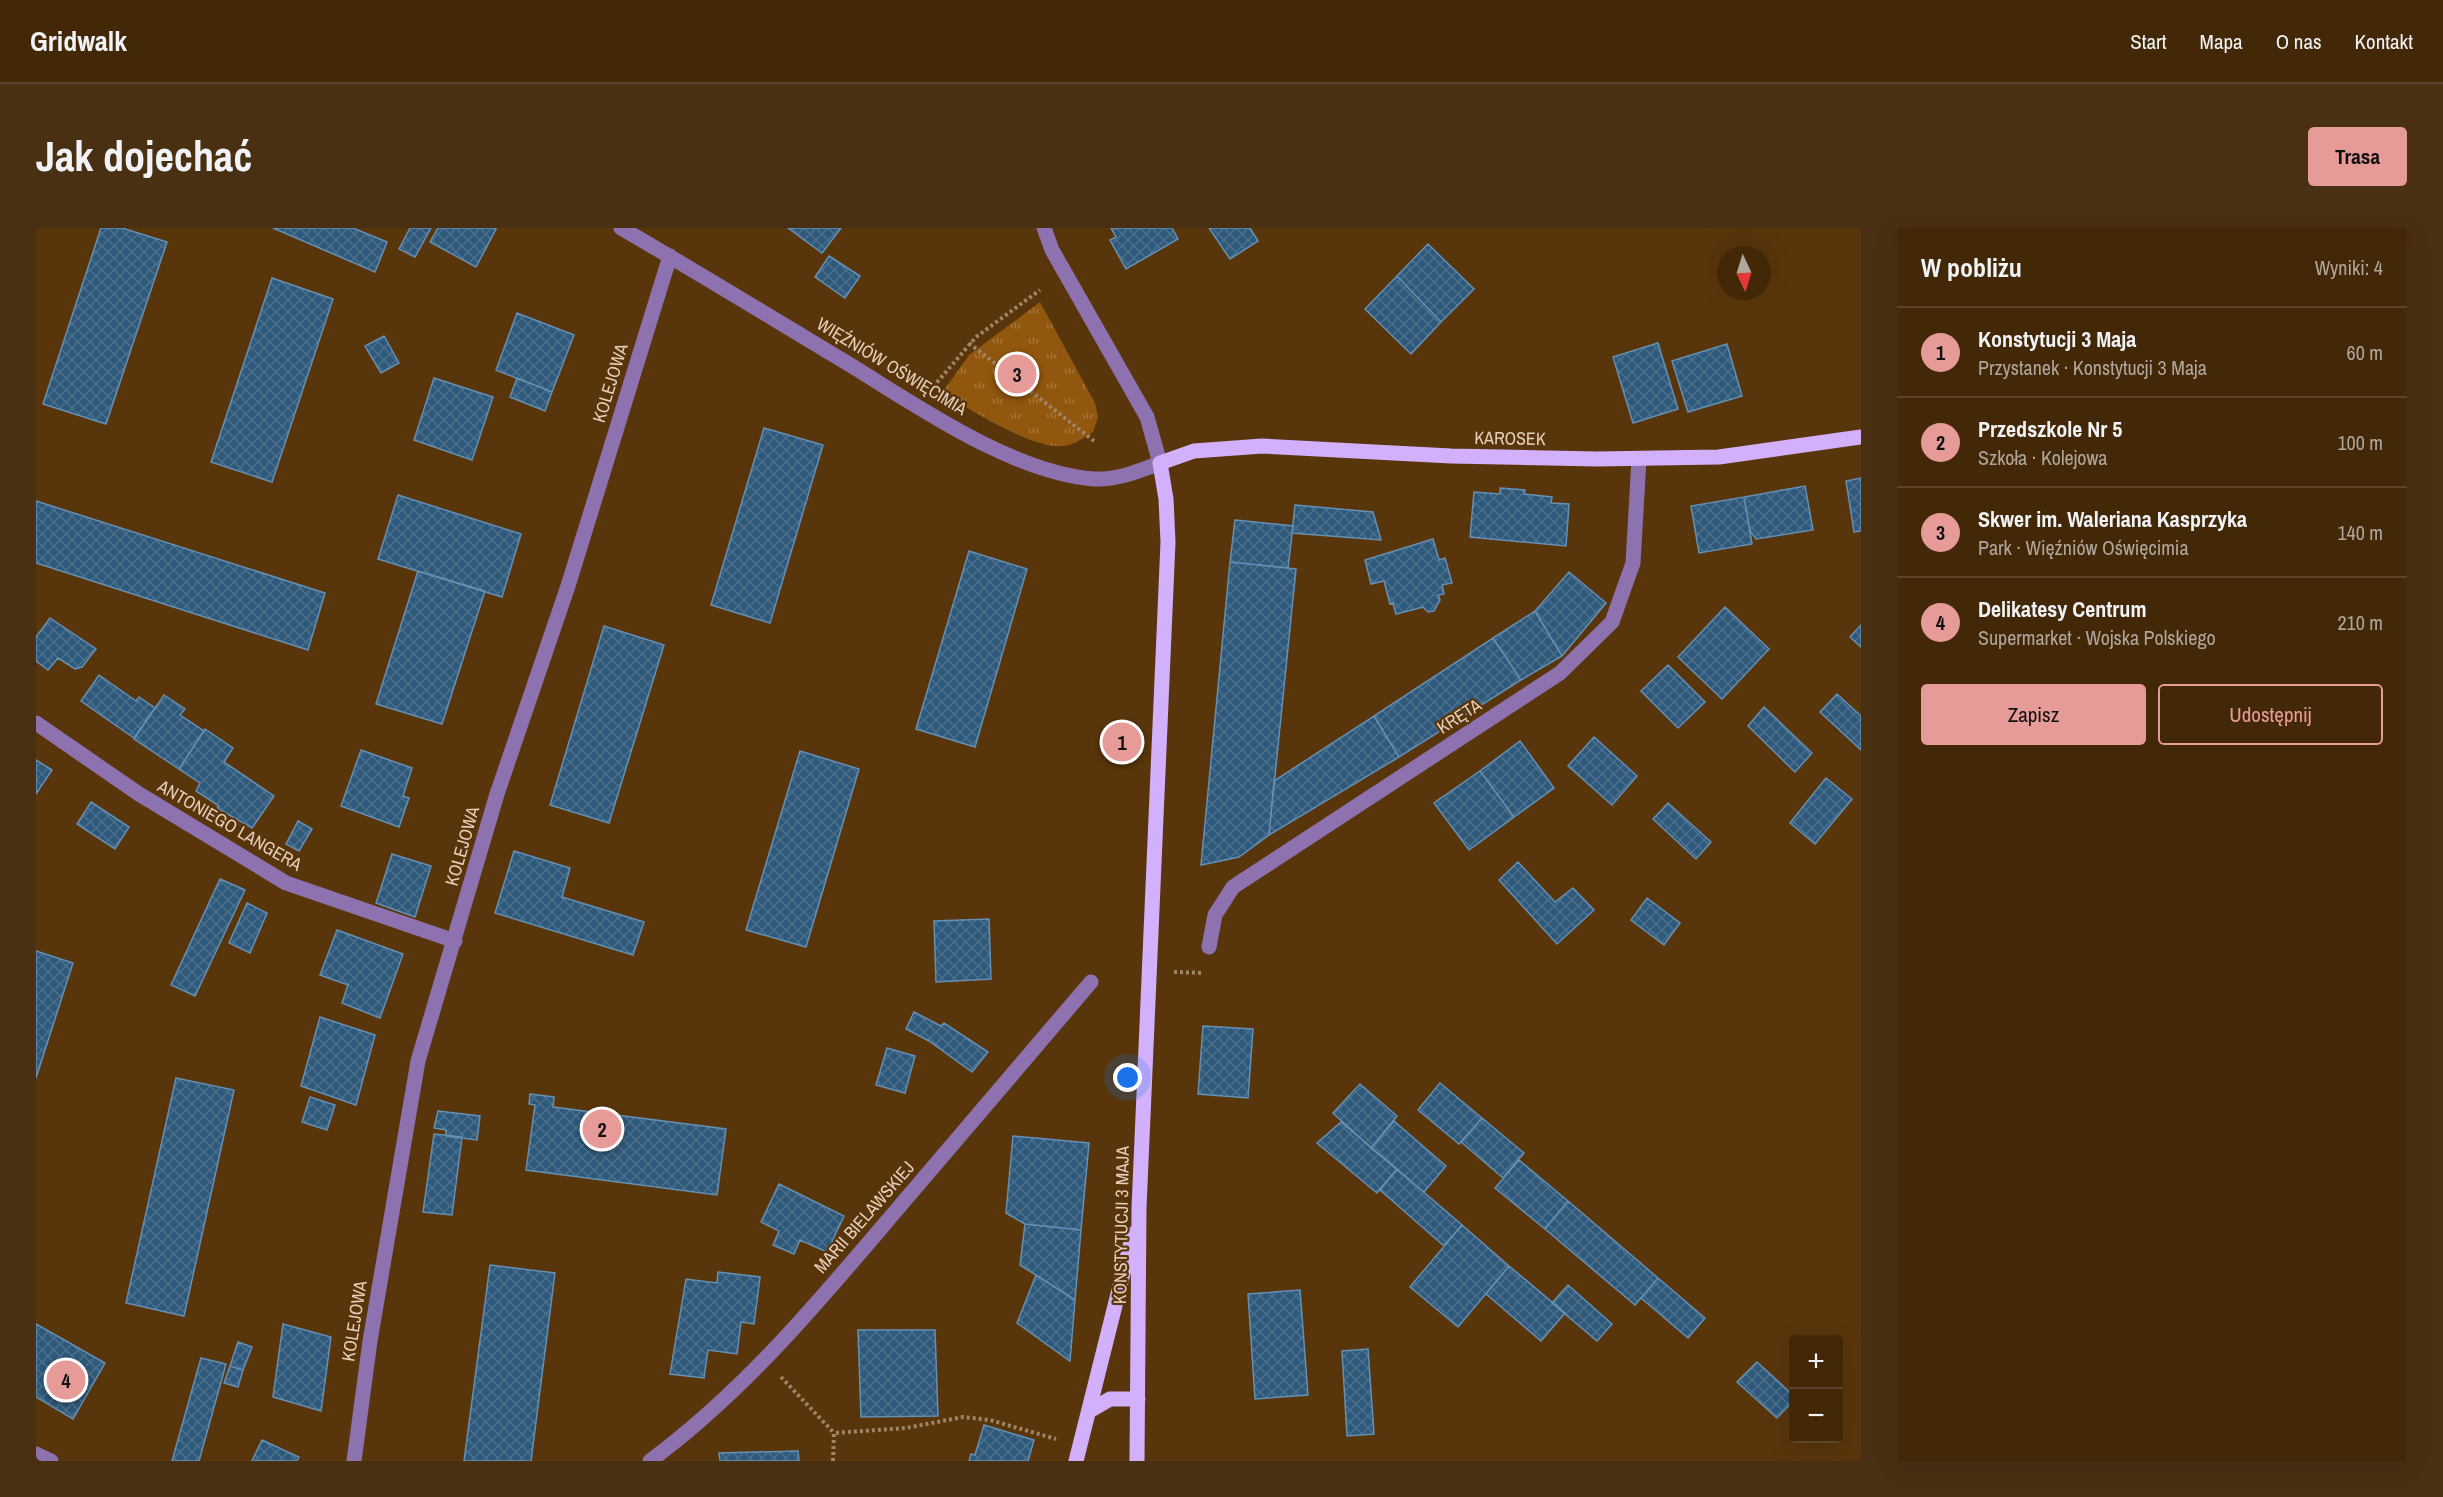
<!DOCTYPE html>
<html lang="pl">
<head>
<meta charset="utf-8">
<style>
	:root { --surface:#432808; --page:#4a3012; --text:#f1f3f6; --muted:#afa69c; --line:#5b4429; --accent:#e69b98 }
	body { margin:0; font-family:"Archivo Narrow",sans-serif; background:var(--page); color:var(--text) }
	.controls { position:absolute; right:18px; bottom:18px; display:grid; overflow:hidden; border-radius:6px; box-shadow:0 6px 24px #0002 }
	.controls button { width:54px; height:54px; display:grid; place-items:center; padding:0; border:0; border-bottom:2px solid var(--line); background:var(--surface); color:var(--text); font:30px sans-serif }
	.compass { position:absolute; left:1681px; top:18px; width:54px; height:54px; border-radius:50%; background:var(--surface); box-shadow:0 6px 24px #0002; rotate:176deg }
	.you { position:absolute; left:1092px; top:850px; width:21px; height:21px; margin:-15px; border:4px solid #fff; border-radius:50%; background:#1a73e8; box-shadow:0 0 0 9px #1a73e833 }
	.badge { display:grid; place-items:center; width:39px; height:39px; border-radius:50%; background:var(--accent); color:#111; font-size:20px; font-weight:700 }
	.pin { position:absolute; translate:-50% -50%; border:3px solid #fff; box-shadow:0 2px 6px #0006 }
	.list { margin:0; padding:0; list-style:none }
	h2 { display:flex; justify-content:space-between; align-items:center; height:78px; margin:0; padding:0 24px; font-size:26px }
	h2 small { font-size:20px; font-weight:400; color:var(--muted) }
	.list li { display:grid; grid-template-columns:39px 1fr auto; gap:18px; align-items:center; box-sizing:border-box; height:90px; padding:0 24px; border-top:2px solid var(--line) }
	.list b { display:block; font-size:22px; white-space:nowrap }
	.list p { margin:0; font-size:20px; white-space:nowrap; color:var(--muted) }
	.list em { font-size:20px; font-style:normal; color:var(--muted) }
	.actions { display:flex; gap:12px; padding:18px 24px }
	.actions a { flex:1; padding:14px 0; border:2px solid var(--accent); border-radius:6px; text-align:center; font-size:21px; color:var(--accent) }
	.actions .main { background:var(--accent); color:#111 }
	.map { position:relative; flex:none; width:1825px; height:1233px; overflow:hidden; border-radius:6px }
	header { display:flex; align-items:center; gap:36px; box-sizing:border-box; height:84px; padding:0 30px; background:var(--surface); border-bottom:2px solid var(--line) }
	header strong { font-size:28px }
	nav { display:flex; gap:33px; margin-inline-start:auto; font-size:21px }
	.intro { display:flex; align-items:center; justify-content:space-between; box-sizing:border-box; height:144px; padding:0 36px }
	h1 { margin:0; font-size:42px }
	.button { padding:15px 27px; border-radius:6px; background:var(--accent); color:#111; font-size:21px; font-weight:700 }
	main { display:flex; gap:36px; padding:0 36px }
	aside { flex:1; background:var(--surface); border-radius:6px; box-shadow:0 6px 24px #0002 }
	.map>svg:first-child { display:block }
</style>
</head>
<body>
<header>
<strong>Gridwalk</strong>
<nav><a>Start</a><a>Mapa</a><a>O nas</a><a>Kontakt</a></nav>
</header>
<div class="intro"><h1>Jak dojechać</h1><a class="button">Trasa</a></div>
<main>
<div class="map">
<svg width="1825" height="1233" viewBox="0 0 1825 1233">
	<defs>
		<pattern id="park-tufts" width="24" height="20" patternUnits="userSpaceOnUse" patternTransform="scale(1.5)"><rect width="24" height="20" fill="#91570f"/><path d="M3 7l-1-3M5 7V3M7 7l1-3M15 17l-1-3M17 17v-4M19 17l1-3" fill="none" stroke="#a5763b"/></pattern>
		<pattern id="building-cross-hatch" width="8" height="8" patternUnits="userSpaceOnUse" patternTransform="scale(1.5)"><rect width="8" height="8" fill="#2e597b"/><path d="M0 0l8 8M0 8l8-8" fill="none" stroke="#4c708c"/></pattern>
	</defs>
	<rect width="100%" height="100%" fill="#59350b"/>
	<!-- park -->
	<path fill="url(#park-tufts)" d="M1004,74l55,101 3,14 -5,15c-7,4 -16,11 -24,13 -31,9 -99,-36 -127,-52l27,-38z"/>
	<!-- building -->
	<path fill="url(#building-cross-hatch)" stroke="#6490b6" stroke-width="1.5" d="M65,0h21l45,14 -61,182 -63,-20z
		M237,0h80l34,14 -12,30z
		M374,0h21l-16,29 -16,-8z
		M402,0h56l2,1 -20,38 -46,-25z
		M752,0h53l-19,25z
		M1075,0h61l6,11 -52,30 -16,-29 6,-3z
		M1173,0h41l8,13 -28,18z
		M1392,16l46,45 -33,33 -44,-46z
		M793,28l31,20 -15,22 -30,-21z
		M1361,48l44,46 -30,32 -46,-45z
		M236,50l61,21 -61,183 -61,-20z
		M481,85l57,22 -22,57 -56,-22z
		M348,108l15,27 -18,10 -16,-27z
		M1622,115l20,66 -45,14 -20,-66z
		M1691,116l15,52 -54,16 -16,-51z
		M398,150l59,19 -21,63 -58,-20z
		M481,150l35,14 -7,19 -35,-14z
		M728,200l59,17 -53,178 -59,-18z
		M1825,250v53l-7,1 -8,-51z
		M1769,258l8,44 -57,9 -6,-8 -6,-34z
		M1464,260l25,2 -1,4 28,3 -1,6 18,1 -3,42 -96,-9 4,-45 26,2z
		M362,267l123,39 -19,63 -124,-38z
		M1708,269l8,47 -53,9 -8,-47z
		M0,273l289,92 -17,57 -272,-87z
		M1259,277l78,7 8,28 -89,-7z
		M1199,292l58,6 -5,42 -58,-6z
		M1397,311l6,21 6,-2 7,25 -10,2 2,9 -6,1 2,5 -6,11 -6,1 -5,-5 -27,7 -3,-11 -3,1 -6,-23 -13,3 -6,-24z
		M933,323l58,18 -52,178 -59,-18z
		M1194,334l66,7 -27,266 -30,22 -38,8z
		M382,343l67,20 -43,133 -66,-20z
		M1533,344l37,31 -44,53 -27,-45z
		M1689,379l44,42 -47,50 -44,-42z
		M1499,383l27,45 -41,24 -28,-42z
		M14,390l46,31 -14,18 -7,2 -17,-11 -10,12 -12,-9v-24z
		M1825,397v22l-11,-10z
		M568,398l60,19 -55,178 -59,-18z
		M1457,410l28,42 -122,77 -25,-41z
		M1632,437l37,37 -27,26 -37,-37z
		M63,447l37,26 3,-4 16,11 -21,30 -53,-37z
		M1801,466l24,22v34l-41,-38z
		M128,467l21,14 -5,6 24,16 -25,38 -45,-30z
		M1728,479l48,46 -17,19 -47,-46z
		M1338,488l25,41 -130,78 5,-54z
		M169,501l28,19 -9,14 50,34 -22,32 -35,-20 2,-2 -23,-15 4,-8 -21,-14z
		M1558,509l43,39 -25,29 -44,-39z
		M1484,513l34,47 -40,29 -34,-46z
		M325,522l51,18 -9,28 6,2 -10,29 -58,-21z
		M764,523l59,18 -53,178 -60,-17z
		M0,532l16,10 -16,24z
		M1444,543l34,46 -45,33 -35,-47z
		M1790,550l26,21 -37,45 -25,-21z
		M55,574l38,25 -14,22 -38,-25z
		M1632,575l43,39 -15,17 -43,-40z
		M262,593l14,8 -13,22 -13,-7z
		M478,623l56,17 -8,29 82,25 -11,33 -138,-42z
		M356,626l39,12 -16,51 -39,-14z
		M1482,634l37,40 18,-14 21,22 -37,34 -58,-64z
		M184,651l25,11 -50,106 -24,-11z
		M1611,670l33,25 -16,22 -33,-25z
		M211,675l20,10 -17,40 -21,-10z
		M953,691l2,60 -55,3 -2,-61z
		M301,702l66,24 -23,64 -38,-15 6,-18 -28,-10z
		M0,723l37,12 -37,115z
		M878,784l27,14 3,-3 44,29 -16,20 -43,-31 -23,-12z
		M284,789l55,18 -19,70 -55,-19z
		M1167,798l50,3 -5,69 -50,-4z
		M851,820l28,8 -10,37 -29,-8z
		M140,850l58,12 -50,226 -58,-13z
		M1404,855l42,35 -23,26 -41,-34z
		M1324,856l37,32 -26,32 -38,-35z
		M494,866l24,3 -1,10 173,22 -9,66 -191,-25 9,-65 -6,-1z
		M274,869l25,8 -8,25 -25,-8z
		M402,883l42,5 -3,24 -31,-4v-6l-12,-2z
		M1446,890l42,35 -21,25 -42,-36z
		M1358,893l52,45 -22,26 -53,-44z
		M1305,894l56,47 -20,24 -60,-50z
		M398,906l28,3 -10,78 -29,-3z
		M977,908l76,7 -8,87 -56,-6 -19,-11z
		M1483,932l49,41 -23,28 -50,-41z
		M1361,941l65,56 -18,21 -64,-56z
		M743,956l65,32 -17,36 -27,-12 -6,14 -21,-9 6,-14 -18,-9z
		M1532,973l90,77 -23,27 -90,-76z
		M989,996l56,6 -6,70 -55,-35z
		M1426,997l47,41 -51,61 -48,-40z
		M454,1037l65,8 -24,188h-67z
		M1473,1038l56,47 -24,28 -55,-47z
		M682,1044l42,5 -6,47 -13,-2 -4,32 -29,-4 -4,28 -34,-4 16,-95 31,4z
		M1000,1047l39,25 -5,61 -53,-38z
		M1622,1050l47,40 -17,20 -47,-40z
		M1532,1057l44,39 -15,17 -45,-38z
		M1264,1062l8,105 -53,4 -7,-105z
		M0,1096l69,39 -32,56 -37,-22z
		M247,1096l48,13 -10,74 -48,-14z
		M822,1102h77l3,86 -77,1z
		M202,1114l14,5 -9,23 -13,-4z
		M1332,1121l6,85 -27,2 -5,-85z
		M165,1130l25,6 -27,97h-27z
		M1721,1134l37,34v4l-17,18 -40,-36z
		M194,1138l13,4 -5,17 -14,-4z
		M948,1197l50,15 -6,21h-59l2,-7 4,1z
		M226,1212l37,17 -2,4h-45z
		M762,1223l1,10h-79l-1,-8z"/>
	<g fill="none" stroke-linecap="round" stroke-linejoin="round">
		<!-- path -->
		<path stroke="#a18464" stroke-width="4" stroke-dasharray="3 3" stroke-linecap="butt" d="M933,115l125,98
			M897,159l43,-50 64,-47
			M1138,744l29,1
			M745,1149l53,56
			M797,1233l1,-28 72,-5 57,-11 27,3 66,19"/>
		<!-- minor -->
		<path stroke="#8e72b0" stroke-width="15" d="M585,0c78,45 154,92 231,138 68,42 162,107 242,113 24,1 45,-8 66,-16l-13,-46 -95,-167 -8,-22
			M0,495l103,71 147,89 169,58
			M1173,719l6,-32 18,-28 327,-214 52,-51 21,-59 6,-104
			M0,1226l15,7
			M318,1233l16,-120 48,-280 79,-267 71,-208 102,-330
			M614,1233c92,-68 165,-155 238,-241 68,-80 136,-159 203,-238"/>
		<!-- major -->
		<path stroke="#d2b0fc" stroke-width="15" d="M1055,1182l19,-11h28
			M1040,1233l57,-227
			M1101,1233l2,-253 29,-666 -2,-43 -6,-36 34,-12 68,-5 189,10 146,3 122,-2 142,-20"/>
	</g>
	<g text-anchor="middle" dominant-baseline="central" stroke-width="4.5" stroke-linejoin="round" paint-order="stroke">
		<!-- street labels -->
		<g font-size="18" fill="#e5cfba" stroke="#59350b">
			<text transform="translate(856 138) rotate(31)">WIĘŹNIÓW OŚWIĘCIMIA</text>
			<text transform="translate(574 155) rotate(-73)">KOLEJOWA</text>
			<text transform="translate(1474 210) rotate(1)">KAROSEK</text>
			<text transform="translate(1423 488) rotate(-33)">KRĘTA</text>
			<text transform="translate(194 597) rotate(30)">ANTONIEGO LANGERA</text>
			<text transform="translate(426 618) rotate(-74)">KOLEJOWA</text>
			<text transform="translate(828 989) rotate(-49)">MARII BIELAWSKIEJ</text>
			<text transform="translate(1085 997) rotate(-89)">KONSTYTUCJI 3 MAJA</text>
			<text transform="translate(318 1093) rotate(-81)">KOLEJOWA</text>
		</g>
	</g>
</svg>
<div class="controls">
<button>+</button>
<button>−</button>
</div>
<svg class="compass" viewBox="-18 -18 36 36"><path d="M0-13l5 13h-10z" fill="#e53935"/><path d="M0 13l5-13h-10z" fill="#afa69c"/></svg>
<div class="you"></div>
<div class="pin badge" style="left:1086px;top:514px">1</div>
<div class="pin badge" style="left:566px;top:901px">2</div>
<div class="pin badge" style="left:981px;top:146px">3</div>
<div class="pin badge" style="left:30px;top:1152px">4</div>
</div>
<aside>
<h2>W pobliżu<small>Wyniki: 4</small></h2>
<ul class="list">
<li><span class="badge">1</span><div><b>Konstytucji 3 Maja</b><p>Przystanek · Konstytucji 3 Maja</p></div><em>60 m</em></li>
<li><span class="badge">2</span><div><b>Przedszkole Nr 5</b><p>Szkoła · Kolejowa</p></div><em>100 m</em></li>
<li><span class="badge">3</span><div><b>Skwer im. Waleriana Kasprzyka</b><p>Park · Więźniów Oświęcimia</p></div><em>140 m</em></li>
<li><span class="badge">4</span><div><b>Delikatesy Centrum</b><p>Supermarket · Wojska Polskiego</p></div><em>210 m</em></li>
</ul>
<div class="actions"><a class="main">Zapisz</a><a>Udostępnij</a></div>
</aside>
</main>
</body>
</html>
